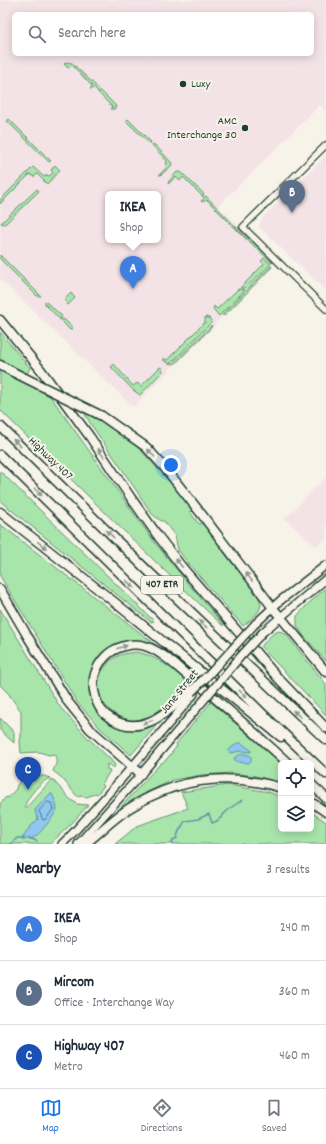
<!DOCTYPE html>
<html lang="en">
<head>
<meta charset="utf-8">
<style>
	:root { --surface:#fff; --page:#f2f2f3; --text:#1f2937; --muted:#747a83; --line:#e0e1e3; --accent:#1a73e8 }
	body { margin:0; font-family:Dekko,sans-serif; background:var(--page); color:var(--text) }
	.controls { position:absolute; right:12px; bottom:12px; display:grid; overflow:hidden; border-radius:6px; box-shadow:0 2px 10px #0003 }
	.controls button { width:36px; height:36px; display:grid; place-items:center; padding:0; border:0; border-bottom:1px solid var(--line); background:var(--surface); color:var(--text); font:20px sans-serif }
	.you { position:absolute; left:171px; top:465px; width:14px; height:14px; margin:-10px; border:3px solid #fff; border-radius:50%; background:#1a73e8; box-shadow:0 0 0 6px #1a73e833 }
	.badge { display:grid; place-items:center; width:26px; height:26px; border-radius:50%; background:var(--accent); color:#fff; font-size:13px; font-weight:700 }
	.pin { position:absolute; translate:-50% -33px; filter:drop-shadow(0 1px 2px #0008) }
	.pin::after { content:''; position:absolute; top:21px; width:14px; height:12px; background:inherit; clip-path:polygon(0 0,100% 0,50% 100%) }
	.popup { position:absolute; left:105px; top:191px; width:56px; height:52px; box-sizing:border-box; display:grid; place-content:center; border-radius:6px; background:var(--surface); filter:drop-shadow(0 1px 3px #0005); font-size:13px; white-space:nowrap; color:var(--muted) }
	.popup b { font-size:15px; color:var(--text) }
	.popup::after { content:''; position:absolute; left:50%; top:100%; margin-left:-8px; border:8px solid transparent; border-top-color:var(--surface) }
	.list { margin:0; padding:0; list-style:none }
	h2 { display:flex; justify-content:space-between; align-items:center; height:52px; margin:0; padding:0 16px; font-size:17px }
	h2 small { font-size:13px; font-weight:400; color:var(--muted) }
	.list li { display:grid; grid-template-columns:26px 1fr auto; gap:12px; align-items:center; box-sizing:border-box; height:64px; padding:0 16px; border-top:1px solid var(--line) }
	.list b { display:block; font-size:15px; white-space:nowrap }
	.list p { margin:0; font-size:13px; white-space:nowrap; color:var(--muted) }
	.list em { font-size:13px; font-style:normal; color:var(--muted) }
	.icon { flex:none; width:22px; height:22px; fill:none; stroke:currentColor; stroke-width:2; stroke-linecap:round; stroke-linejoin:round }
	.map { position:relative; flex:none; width:326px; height:844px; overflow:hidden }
	.search { position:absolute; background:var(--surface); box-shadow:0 2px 10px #0003; left:12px; right:12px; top:12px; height:44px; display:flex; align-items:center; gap:10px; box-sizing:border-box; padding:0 14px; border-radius:6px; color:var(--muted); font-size:15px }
	.sheet { height:244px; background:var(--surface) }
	nav { display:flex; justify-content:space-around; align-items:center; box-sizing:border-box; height:56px; border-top:1px solid var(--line); background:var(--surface); font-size:11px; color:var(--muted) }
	nav a { display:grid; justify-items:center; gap:2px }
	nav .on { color:var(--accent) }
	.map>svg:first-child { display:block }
</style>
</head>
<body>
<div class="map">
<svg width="326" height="844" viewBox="0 0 326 844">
	<rect width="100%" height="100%" fill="#f7f3e8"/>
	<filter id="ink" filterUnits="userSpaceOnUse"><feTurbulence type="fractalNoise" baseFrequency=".025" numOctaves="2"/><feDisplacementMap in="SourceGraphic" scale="8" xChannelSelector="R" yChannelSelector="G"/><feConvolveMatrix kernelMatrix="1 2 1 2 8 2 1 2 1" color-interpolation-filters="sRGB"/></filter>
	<g filter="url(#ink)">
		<!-- built -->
		<path fill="#f4e3e6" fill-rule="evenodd" d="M0,0h326v111l-6,-6 -102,101 58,57 -143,144 -133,-128zM14,14h298v40h-298zM108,194h50v46h-50z
			M326,156v135l-67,-64 3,-9z
			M326,477v63l-11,6 -30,-27z"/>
		<!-- green -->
		<path fill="#a8e5ab" stroke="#649170" d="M66,62l6,1 24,23 -4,3h-2l2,-3 -20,-21 -4,3 -4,-4z
			M96,88h2l18,18 -1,3h-4l1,-2 -17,-18z
			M9,119l42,42 -2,1 -42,-41z
			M128,119l23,23 -1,2 -24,-23z
			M153,144l3,2 15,16 1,3 -11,10h-2l7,-7 1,-7 -15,-16z
			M55,165l5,5 -13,14 -10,-10 -3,3 -4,-3 -30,30v-4l33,-33 11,10 3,-2 2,1 4,-3 -2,-3z
			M177,172h3l2,1 21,20 1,3 -1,1 -20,-20 -3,4 -4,-4 -8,7 1,-3z
			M37,189l2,2 -34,33 -4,-1z
			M206,196l29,30 12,14 -40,-40 -5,2 -1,-1z
			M238,227l30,29 3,4 1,3 -21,-20z
			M0,255l41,41h-4l-37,-37z
			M264,258l7,6 -25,24h-6l24,-24 -3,-3z
			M271,266l1,1 -47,48h-3z
			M238,289l7,1 -26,26 -6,-7 1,-3 3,3z
			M71,293l4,5 -7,7 -4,-5z
			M45,301l17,15 -2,2 5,2 8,8 -3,2 -25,-26z
			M205,317l4,1 3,4 -42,42 -7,-4v-2l4,2 38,-38z
			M212,325l-1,3 -35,35 -4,1z
			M0,332l30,36 -3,6 -27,-15z
			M114,364l19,22 4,-3 4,3 19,-19 2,1 1,3 -23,24 -7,-5 -22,-23z
			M0,371l10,5h3l35,17 104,146 34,42 37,43v2l-58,-55 -165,-161z
			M83,411l19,10 38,28 44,49 9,13 -3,1 9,12 4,-1c9,12 17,24 26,36 7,9 32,35 32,46 -1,8 -12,16 -18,21l-50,-57 -15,-19 -3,-14 -11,-15h-3l-9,-7 -32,-48 -28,-40z
			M0,471l154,150 -3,1 -151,-121z
			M0,524l160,124c-17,-9 -29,-11 -45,0 -6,4 -14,8 -18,13 -5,6 -8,15 -8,23 -1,17 13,38 30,43 12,4 24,2 36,-3l1,2 -25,29 -31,-27 -23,-26 -77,-126z
			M326,588v73l-23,-26 -6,-9v-10l11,-12z
			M0,609l60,98 26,29 25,24 4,5 -1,3 -7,-4v5l3,2 -8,13 2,2 -7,8 -1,-1 -9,4 -7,-1 -1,1 -3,-2 -15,-18 -8,-6c3,-6 5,-11 1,-17l-5,1 -10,-3 -18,1 -1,-12 1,-5v-25l-9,-12 -3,-5 -9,-9z
			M279,631l6,2 41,51v31l-65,-68c5,-7 10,-13 18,-16z
			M136,652c21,3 38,19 55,32 -11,12 -27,29 -43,34 -31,12 -66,-25 -42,-52 2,-3 4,-6 7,-7 6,-5 15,-6 23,-7z
			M211,702l70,61v20l-25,-7 -26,-3 -29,2 -28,5 -28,13 -21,15 -5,1 41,-45 6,-4 11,-14 -1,-2z
			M0,718l14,14v11l-14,-13z
			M27,776h17l6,2c-10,4 -21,17 -25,27l1,3 26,-29 18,20 7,5 11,1 -16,18 -22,21h-50v-40l6,-7 2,1 8,-9 1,-4 5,-6z
			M228,785l41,7 12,5v32h30v-17l15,10v22h-211l22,-18 51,-18 -7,-16z"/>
		<!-- water -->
		<path fill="#91c7ef" stroke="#6390a4" d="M237,743h4l10,7v2l-11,-1 -9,2 -2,-1v-2z
			M241,754h4l6,2v5l-2,2 -11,-1 -3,-2 -1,-2z
			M50,794h2c2,4 5,11 5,15 -1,5 -16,23 -20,26 -4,4 -10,5 -15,4l8,-12 8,-8 -2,-4 -1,-5z"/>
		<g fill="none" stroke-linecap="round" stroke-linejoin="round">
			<!-- shore -->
			<path stroke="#4d747f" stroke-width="1" d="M48,802l3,1 2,6 -7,10 -3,1 -4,-9z"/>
			<!-- stream -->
			<path stroke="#6390a4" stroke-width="1.5" d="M29,838l8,3
				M11,844l6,-6h7
				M172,844l1,-4 4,-2c0,-6 5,-11 8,-17l13,-2 11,-5 3,9c8,-2 9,-6 13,-10 5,-5 11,-9 17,-13"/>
			<defs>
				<path id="minor" d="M326,145l-83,82 83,82"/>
				<path id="major" d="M255,624l26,-24 45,-35
					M263,632l63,-53
					M62,844l12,-12 58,-65 62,-73
					M78,844l58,-64 67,-79"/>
				<path id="highway" d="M0,320l41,50 49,67 41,61 27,38 24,31 96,111 48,50
					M0,365l13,7
					M102,416l44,31 19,21 38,48 70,92 53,64
					M0,426l147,144 179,170
					M0,455l262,258 64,61
					M0,512l113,89 168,136
					M0,589l28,48 40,65 22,27 51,45
					M191,692c-22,18 -49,46 -79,27 -9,-5 -15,-13 -17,-24 -4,-14 0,-28 11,-39 9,-9 26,-14 39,-10 16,5 30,19 42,29 35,28 68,58 101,88
					M311,784l15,14
					M311,802l15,10
					M85,844c14,-11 28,-25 43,-35 34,-22 73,-33 114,-29 13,2 26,3 39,8"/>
			</defs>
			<!-- minor casing -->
			<use href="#minor" stroke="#1f3d34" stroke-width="8"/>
			<!-- major casing -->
			<use href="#major" stroke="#1f3d34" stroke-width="10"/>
			<!-- highway casing -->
			<use href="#highway" stroke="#1f3d34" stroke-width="11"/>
			<!-- minor -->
			<use href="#minor" stroke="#f7f3e8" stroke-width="5.5"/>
			<!-- major -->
			<use href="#major" stroke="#f7f3e8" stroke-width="7"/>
			<!-- highway -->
			<use href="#highway" stroke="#f7f3e8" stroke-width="8"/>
			<defs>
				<path id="major-bridge" d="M203,681l52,-57
					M203,701l37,-44 23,-25"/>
				<path id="highway-bridge" d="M13,372l89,44
					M191,692l14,-14"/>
			</defs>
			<!-- major-bridge casing -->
			<use href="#major-bridge" stroke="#1f3d34" stroke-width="10" stroke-linecap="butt"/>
			<!-- highway-bridge casing -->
			<use href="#highway-bridge" stroke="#1f3d34" stroke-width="11" stroke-linecap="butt"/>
			<!-- major-bridge -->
			<use href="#major-bridge" stroke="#f7f3e8" stroke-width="7"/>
			<!-- highway-bridge -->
			<use href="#highway-bridge" stroke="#f7f3e8" stroke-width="8"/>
		</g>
		<!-- one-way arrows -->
		<defs><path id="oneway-solid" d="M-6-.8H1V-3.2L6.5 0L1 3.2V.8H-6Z"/></defs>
		<g fill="#8b988e">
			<use href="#oneway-solid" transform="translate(17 443) rotate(-136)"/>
			<use href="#oneway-solid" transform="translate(101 453) rotate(-123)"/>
			<use href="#oneway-solid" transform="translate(151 453) rotate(-132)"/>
			<use href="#oneway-solid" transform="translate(38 492) rotate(45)"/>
			<use href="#oneway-solid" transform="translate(110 534) rotate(-136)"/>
			<use href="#oneway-solid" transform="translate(42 545) rotate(38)"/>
			<use href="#oneway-solid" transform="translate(179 563) rotate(-128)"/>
			<use href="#oneway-solid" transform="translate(249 577) rotate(-127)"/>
			<use href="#oneway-solid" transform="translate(130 584) rotate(44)"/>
			<use href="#oneway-solid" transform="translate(203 624) rotate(-136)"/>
			<use href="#oneway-solid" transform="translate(122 647) rotate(-18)"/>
			<use href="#oneway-solid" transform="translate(243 694) rotate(45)"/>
			<use href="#oneway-solid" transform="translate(297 714) rotate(-137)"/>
			<use href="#oneway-solid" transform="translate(148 722) rotate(159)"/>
		</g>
	</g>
	<!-- markers -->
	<g fill="#1f3d34" stroke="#f7f3e8" stroke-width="1.5">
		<circle cx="183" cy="84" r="4"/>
		<circle cx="245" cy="128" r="4"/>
	</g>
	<g text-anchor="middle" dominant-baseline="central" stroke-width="4" stroke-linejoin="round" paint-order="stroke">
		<!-- shield labels -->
		<rect fill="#f7f3e8" stroke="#60746a" stroke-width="1" x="141" y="576" width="42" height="18" rx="3"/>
		<g font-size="11" font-weight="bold" fill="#1f3d34">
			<text x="162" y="585">407 ETR</text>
		</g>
		<!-- poi labels -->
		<g font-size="12" fill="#1f3d34" stroke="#f7f3e8" text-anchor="start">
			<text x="191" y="84">Luxy</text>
			<text x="237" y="121" text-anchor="end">AMC<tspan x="237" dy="14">Interchange 30</tspan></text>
		</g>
		<!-- street labels -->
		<g font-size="12" fill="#1f3d34" stroke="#f7f3e8">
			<text transform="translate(50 459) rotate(44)">Highway 407</text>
			<text transform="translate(180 692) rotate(-51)">Jane Street</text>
		</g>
	</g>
</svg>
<div class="controls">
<button><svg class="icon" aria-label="locate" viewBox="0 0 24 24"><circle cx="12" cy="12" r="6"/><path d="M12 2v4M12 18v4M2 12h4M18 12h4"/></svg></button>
<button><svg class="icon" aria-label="layers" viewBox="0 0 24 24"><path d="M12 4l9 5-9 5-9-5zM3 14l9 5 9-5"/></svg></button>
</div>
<div class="you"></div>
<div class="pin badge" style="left:133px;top:289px;background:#3f7fe0">A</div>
<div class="popup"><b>IKEA</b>Shop</div>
<div class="pin badge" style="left:292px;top:213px;background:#5c6f8a">B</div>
<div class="pin badge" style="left:28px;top:790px;background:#1a4fb4">C</div>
<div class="search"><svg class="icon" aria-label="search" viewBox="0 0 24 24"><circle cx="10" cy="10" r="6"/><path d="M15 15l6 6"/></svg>Search here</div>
</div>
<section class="sheet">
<h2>Nearby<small>3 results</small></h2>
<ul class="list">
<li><span class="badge" style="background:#3f7fe0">A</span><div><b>IKEA</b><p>Shop</p></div><em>240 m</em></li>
<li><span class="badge" style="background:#5c6f8a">B</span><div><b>Mircom</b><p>Office · Interchange Way</p></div><em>360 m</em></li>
<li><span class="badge" style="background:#1a4fb4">C</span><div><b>Highway 407</b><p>Metro</p></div><em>460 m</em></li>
</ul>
</section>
<nav>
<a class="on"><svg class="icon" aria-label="map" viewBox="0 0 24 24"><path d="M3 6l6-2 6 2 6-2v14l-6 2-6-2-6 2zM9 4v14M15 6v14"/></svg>Map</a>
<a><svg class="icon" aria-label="directions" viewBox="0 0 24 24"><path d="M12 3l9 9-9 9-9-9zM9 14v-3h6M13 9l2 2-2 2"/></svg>Directions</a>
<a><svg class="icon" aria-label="saved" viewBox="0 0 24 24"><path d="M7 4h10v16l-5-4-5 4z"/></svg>Saved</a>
</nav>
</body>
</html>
